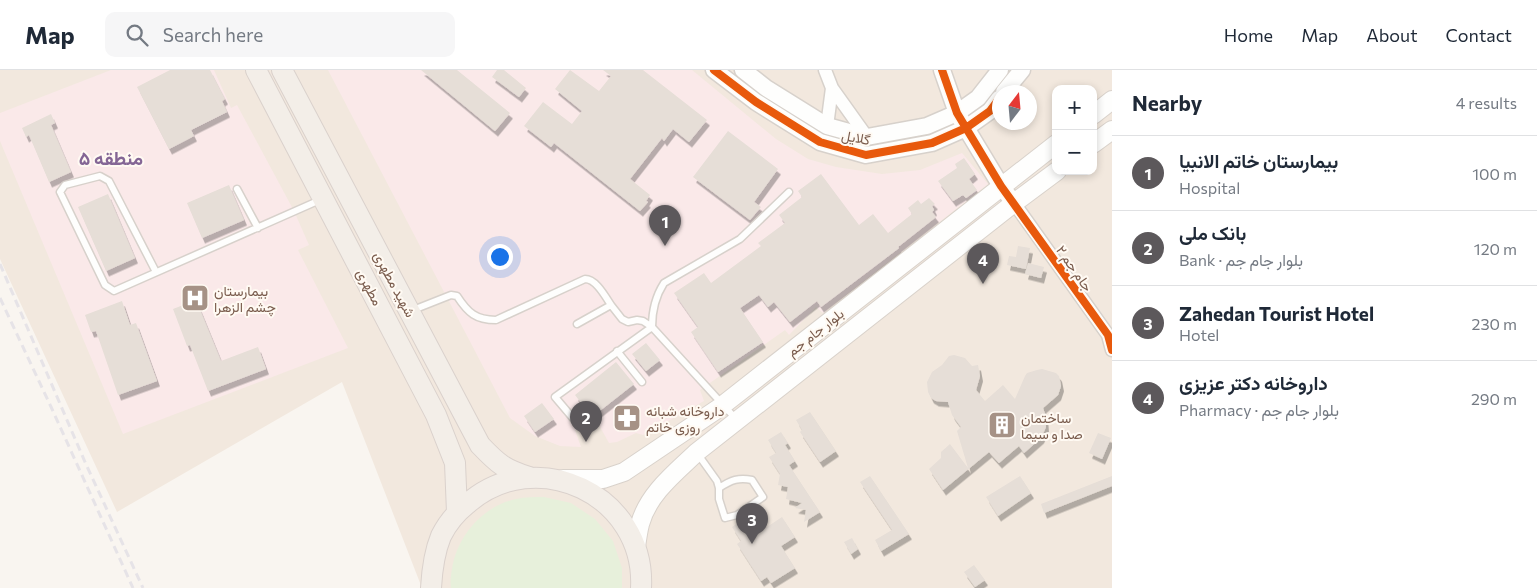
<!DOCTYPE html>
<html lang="en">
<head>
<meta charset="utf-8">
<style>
	:root { --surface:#fff; --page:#f6f6f7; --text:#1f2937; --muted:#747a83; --line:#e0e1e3; --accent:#5c585b }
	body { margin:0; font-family:Commissioner,Vazirmatn,sans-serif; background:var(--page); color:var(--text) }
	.controls { position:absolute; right:15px; top:15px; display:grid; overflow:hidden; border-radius:10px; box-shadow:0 2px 8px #0003 }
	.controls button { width:45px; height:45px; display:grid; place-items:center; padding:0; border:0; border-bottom:1px solid var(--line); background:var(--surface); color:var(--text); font:25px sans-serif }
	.compass { position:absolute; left:992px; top:15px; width:45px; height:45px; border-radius:50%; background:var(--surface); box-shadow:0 2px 8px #0003; rotate:16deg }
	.you { position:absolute; left:499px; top:186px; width:18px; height:18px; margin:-12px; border:4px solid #fff; border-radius:50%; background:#1a73e8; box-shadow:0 0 0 8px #1a73e833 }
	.badge { display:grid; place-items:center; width:32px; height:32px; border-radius:50%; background:var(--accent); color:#fff; font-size:16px; font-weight:700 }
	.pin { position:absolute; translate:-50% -41px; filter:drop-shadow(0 1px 2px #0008) }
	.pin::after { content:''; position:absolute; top:26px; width:18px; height:15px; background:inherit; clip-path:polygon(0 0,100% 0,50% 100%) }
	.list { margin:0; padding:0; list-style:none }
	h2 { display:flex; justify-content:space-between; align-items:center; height:65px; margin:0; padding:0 20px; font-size:21px }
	h2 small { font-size:16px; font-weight:400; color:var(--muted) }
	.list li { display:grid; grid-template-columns:32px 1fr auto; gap:15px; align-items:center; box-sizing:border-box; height:75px; padding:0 20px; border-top:1px solid var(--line) }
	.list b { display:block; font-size:19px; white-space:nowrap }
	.list p { margin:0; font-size:16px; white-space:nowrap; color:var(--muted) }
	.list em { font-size:16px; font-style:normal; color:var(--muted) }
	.icon { flex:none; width:28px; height:28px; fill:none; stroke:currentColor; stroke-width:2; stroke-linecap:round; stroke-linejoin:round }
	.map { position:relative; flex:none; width:1112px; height:518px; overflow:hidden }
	header { display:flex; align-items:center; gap:30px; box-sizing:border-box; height:70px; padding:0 25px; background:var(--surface); border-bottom:1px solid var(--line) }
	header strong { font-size:24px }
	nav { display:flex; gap:28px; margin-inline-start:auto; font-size:18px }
	.search { width:350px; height:45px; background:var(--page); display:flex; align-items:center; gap:12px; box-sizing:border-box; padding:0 18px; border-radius:10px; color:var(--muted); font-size:19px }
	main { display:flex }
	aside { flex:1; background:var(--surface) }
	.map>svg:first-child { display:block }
</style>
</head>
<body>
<header>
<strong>Map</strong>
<div class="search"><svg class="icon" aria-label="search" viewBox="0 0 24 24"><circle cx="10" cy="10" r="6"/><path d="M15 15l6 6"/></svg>Search here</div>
<nav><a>Home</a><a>Map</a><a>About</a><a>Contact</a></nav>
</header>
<main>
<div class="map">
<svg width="1112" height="518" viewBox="0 0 1112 518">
	<defs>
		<filter id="shadow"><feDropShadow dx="3" dy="5.5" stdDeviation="0" flood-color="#0004"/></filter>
	</defs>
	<rect width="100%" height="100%" fill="#f9f5f0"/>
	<!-- residential -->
	<path fill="#f2e8de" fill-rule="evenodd" d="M0,0h1112v518h-690l-80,-206 -225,130 -117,-253zM1056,19h37v82h-37zM999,22h31v30h-31z"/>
	<!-- medical -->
	<path fill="#fae9e9" d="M111,0h103l17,38 6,-3 57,106 15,34 -11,5 50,98 -225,86 -123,-293v-28z
		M328,0h364l84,69 32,20 28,8 46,7 38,-4 42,-17 26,31 -165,129 -7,-6 -27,28 -4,-5 -85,60 4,11 -61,34 -7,-2 -19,9 -8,1 -10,-18 -24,5 6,17 -21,-1 -25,-10 -25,-18z"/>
	<!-- green -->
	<path fill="#e7f0db" d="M544,427l27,6 24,16 18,22 9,27v20h-171c-1,-7 0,-13 1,-19 5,-33 31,-63 64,-70 9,-2 19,-2 28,-2z"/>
	<!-- building -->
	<path fill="#e6ded7" filter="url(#shadow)" d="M170,0h40l15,29 -3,2 5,11 -36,18 3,6 -25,13 -32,-62z
		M421,0h36l53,43 -15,18z
		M497,0h7l22,18 -7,9 -27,-20z
		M570,0l29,21 12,-15 -8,-6h40l64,50 -18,22 -16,-13 -9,12 -2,-3 -32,41 20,16 -4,6 2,1 -8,9 -86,-68 -3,4 -27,-21 19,-24 29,22 10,-13 -27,-22z
		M51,44l4,9 -4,2 20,47 -22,10 -20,-47 -3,2 -4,-9z
		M728,61l50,38 -24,33 7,5 -11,13 -57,-43z
		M964,88l11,16 -6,5 8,11 -11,8 -3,-3 -10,6 -15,-20 19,-13 -2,-4z
		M821,104l38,51 14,-11 15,19 24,-19 -4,-6 10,-8 3,4 8,-6 6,6 -3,2 2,4 -2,2 4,5 -38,30 1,1 -78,59 -4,-6 -27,21 -16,-20 -6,5 -9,-12 -19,13 23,34 -45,30 -27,-40 7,-5 -24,-34 30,-20 7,10 50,-37 -3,-3 27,-20 -6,-8 23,-18 -4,-6z
		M229,115l15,35 -42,18 -15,-35z
		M108,124l27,64 -29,13 -28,-64z
		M1018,176l12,2 -4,21 -19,-4 2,-9 7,1z
		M1028,193l16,4 -3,11 -16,-4z
		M196,230l25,61 37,-14 8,22 -58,22 -18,-46 -3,1 -14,-37z
		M122,231l8,24 6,-2 21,58 -39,14 -22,-64 -5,1 -6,-17z
		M646,273l14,17 -14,11 -14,-17z
		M954,285l11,3 7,8 6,-1 2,11 -4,14 9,11 18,-16 12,14 10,-23 2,-3 10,-3 5,-1 14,4 3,3 2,10 -3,9 -15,13 2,6 1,13 -5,11 -17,15 -5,-7 -20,17 -10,-11 -46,38 -14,-21 12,-11v-6l9,-8 18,24 -11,-37 4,-4 -9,-12 -4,-13 -12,-1 -5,-3 -3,-6 -1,-10 5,-10 10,-7 7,-9z
		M616,292l18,22 -42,33 -17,-22z
		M542,333l12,16 -19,13 -11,-16z
		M810,342l26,39 -16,11 -20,-30 2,-2 -6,-10z
		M781,362l7,11 -3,2 10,16 -6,4 31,47 -16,10 2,-12 -11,-2 7,-5 -16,-4 2,-12 -10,-2 2,-11 -11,-17 7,-4 -8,-13z
		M1098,363l13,5 -9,21 -13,-6z
		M870,406l39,58 -28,17 -6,-11 17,-10 -32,-48z
		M1020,406l11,17 -33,23 -12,-19z
		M1112,406v10l-68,27 -3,-9z
		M756,441l11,16 15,-10 13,20 -14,9 14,22 -24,15 -4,-6 -6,4 -24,-37 4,-3 -9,-14z
		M852,468l6,11 -7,5 -7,-12z
		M974,495l11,15 -10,7 -11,-15z"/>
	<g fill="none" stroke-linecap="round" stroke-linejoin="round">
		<defs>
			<path id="service" d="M237,119l21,39
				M156,202l-47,-91 -9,-5 -35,9 -5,7 45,93 9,6 206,-91
				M413,240l38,-15 6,1c11,17 19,24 39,24l89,-41c11,0 20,17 26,26
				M577,254l34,-19 11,14 6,3 9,-2 6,1 9,6 84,92
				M617,281l25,31
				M577,353l-22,-26 97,-70c0,-17 3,-30 12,-44l76,-44 49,-47
				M697,383l20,28 2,7v11l6,19 12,-3 26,-18 -11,-17c-13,-3 -21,0 -33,8"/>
			<path id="minor" d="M825,0l7,18 35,49
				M827,56l5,-38
				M1014,133l94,132 4,15"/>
			<path id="tertiary" d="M714,0l42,32 64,40 46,13 66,-12 34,-15 24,-17 9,-12
				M743,0l23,18 61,38 40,11 60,-11 30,-13 21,-15 22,-28
				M942,0l15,43 44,73 13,17
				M1004,22l18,-22"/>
			<path id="secondary" d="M1093,45l19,-15
				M1093,74l19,-14
				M563,409h40l21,-7 95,-64 337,-264
				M636,477c1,-7 2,-15 4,-23 8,-30 35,-51 57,-72l317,-249 43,-32"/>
			<path id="primary" d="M256,0l180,345 19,48 2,49
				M282,0l198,375c18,19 24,24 49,32
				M431,518c1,-18 3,-35 10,-52 6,-12 16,-24 26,-32 69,-61 179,-9 174,84"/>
		</defs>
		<!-- service casing -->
		<use href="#service" stroke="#d7d1cb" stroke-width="9"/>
		<!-- minor casing -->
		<use href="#minor" stroke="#d7d1cb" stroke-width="15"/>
		<!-- tertiary casing -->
		<use href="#tertiary" stroke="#d7d1cb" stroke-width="19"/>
		<!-- secondary casing -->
		<use href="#secondary" stroke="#d9d2cb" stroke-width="20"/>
		<!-- primary casing -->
		<use href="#primary" stroke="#dad1cc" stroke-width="22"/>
		<!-- service -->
		<use href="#service" stroke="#fefefd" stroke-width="6"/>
		<!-- minor -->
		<use href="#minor" stroke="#fefefd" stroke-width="12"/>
		<!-- tertiary -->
		<use href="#tertiary" stroke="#fefefd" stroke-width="16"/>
		<!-- secondary -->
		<use href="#secondary" stroke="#fefefd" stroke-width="18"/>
		<!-- primary -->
		<use href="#primary" stroke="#f3eee8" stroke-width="20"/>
		<!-- rail -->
		<path stroke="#e6e3e7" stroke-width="3" stroke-dasharray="8 5" stroke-linecap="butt" d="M0,194l85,198 58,126
			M0,228l52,111 81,179"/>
		<defs>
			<path id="cycleway" d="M714,0l42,32 64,40 46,13 66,-12 34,-15 24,-17 9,-12
				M942,0l15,43 44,73 107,149 4,15"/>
		</defs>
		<!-- cycleway casing -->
		<use href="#cycleway" stroke="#fffaf3" stroke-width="11"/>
		<!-- cycleway -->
		<use href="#cycleway" stroke="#e8590c" stroke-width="8"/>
	</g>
	<!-- icons -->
	<defs>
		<symbol id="hospital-square" viewBox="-11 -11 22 22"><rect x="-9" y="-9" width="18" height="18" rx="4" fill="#a69286" stroke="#fffaf3"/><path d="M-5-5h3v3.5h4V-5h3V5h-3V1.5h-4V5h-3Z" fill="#fff"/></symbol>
		<symbol id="pharmacy-square" viewBox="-11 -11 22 22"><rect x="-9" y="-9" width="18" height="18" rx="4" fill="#a69286" stroke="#fffaf3"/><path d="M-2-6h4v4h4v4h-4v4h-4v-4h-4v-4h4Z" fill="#fff"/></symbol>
		<symbol id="building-square" viewBox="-11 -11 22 22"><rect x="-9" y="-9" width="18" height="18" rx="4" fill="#a69286" stroke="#fffaf3"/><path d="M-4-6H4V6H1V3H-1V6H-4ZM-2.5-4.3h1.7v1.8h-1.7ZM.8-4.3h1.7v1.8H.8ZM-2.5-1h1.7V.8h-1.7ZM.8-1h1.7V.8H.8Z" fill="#fff"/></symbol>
	</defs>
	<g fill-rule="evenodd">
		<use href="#hospital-square" x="179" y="212" width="32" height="32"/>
		<use href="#pharmacy-square" x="611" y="332" width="32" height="32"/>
		<use href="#building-square" x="986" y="339" width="32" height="32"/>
	</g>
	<g text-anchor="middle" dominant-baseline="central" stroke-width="4" stroke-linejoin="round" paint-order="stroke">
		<!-- street labels -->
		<g font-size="14" fill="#7a5c4d" stroke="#fffaf3">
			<text transform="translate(856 67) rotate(11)">گلایل</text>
			<text transform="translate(1075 198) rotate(55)">جام جم ۲</text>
			<text transform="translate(395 214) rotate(62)">شهید مطهری</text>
			<text transform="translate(370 217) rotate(62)">مطهری</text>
			<text transform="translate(815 262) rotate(-38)">بلوار جام جم</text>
		</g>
		<!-- poi labels -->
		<g font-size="14" fill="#7a5c4d" stroke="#fffaf3" text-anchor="start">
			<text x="214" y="220">بیمارستان<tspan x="214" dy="16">چشم الزهرا</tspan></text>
			<text x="646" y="340">داروخانه شبانه<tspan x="646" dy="16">روزی خاتم</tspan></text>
			<text x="1021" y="347">ساختمان<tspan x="1021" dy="16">صدا و سیما</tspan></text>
		</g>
		<!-- district labels -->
		<g font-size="19" font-weight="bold" fill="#846695" stroke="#fffaf3">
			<text x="111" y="87">منطقه ۵</text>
		</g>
	</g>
</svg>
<div class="controls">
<button>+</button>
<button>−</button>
</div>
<svg class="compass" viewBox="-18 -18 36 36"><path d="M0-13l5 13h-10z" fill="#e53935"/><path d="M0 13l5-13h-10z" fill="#747a83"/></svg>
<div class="you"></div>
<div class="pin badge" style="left:665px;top:176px">1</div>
<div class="pin badge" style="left:586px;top:372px">2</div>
<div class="pin badge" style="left:752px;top:474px">3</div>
<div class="pin badge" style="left:983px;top:214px">4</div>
</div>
<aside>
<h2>Nearby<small>4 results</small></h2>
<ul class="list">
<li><span class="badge">1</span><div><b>بیمارستان خاتم الانبیا</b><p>Hospital</p></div><em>100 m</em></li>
<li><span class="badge">2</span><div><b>بانک ملی</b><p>Bank · بلوار جام جم</p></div><em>120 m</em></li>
<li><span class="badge">3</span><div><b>Zahedan Tourist Hotel</b><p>Hotel</p></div><em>230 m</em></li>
<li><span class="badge">4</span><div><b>داروخانه دکتر عزیزی</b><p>Pharmacy · بلوار جام جم</p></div><em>290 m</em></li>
</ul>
</aside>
</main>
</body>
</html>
